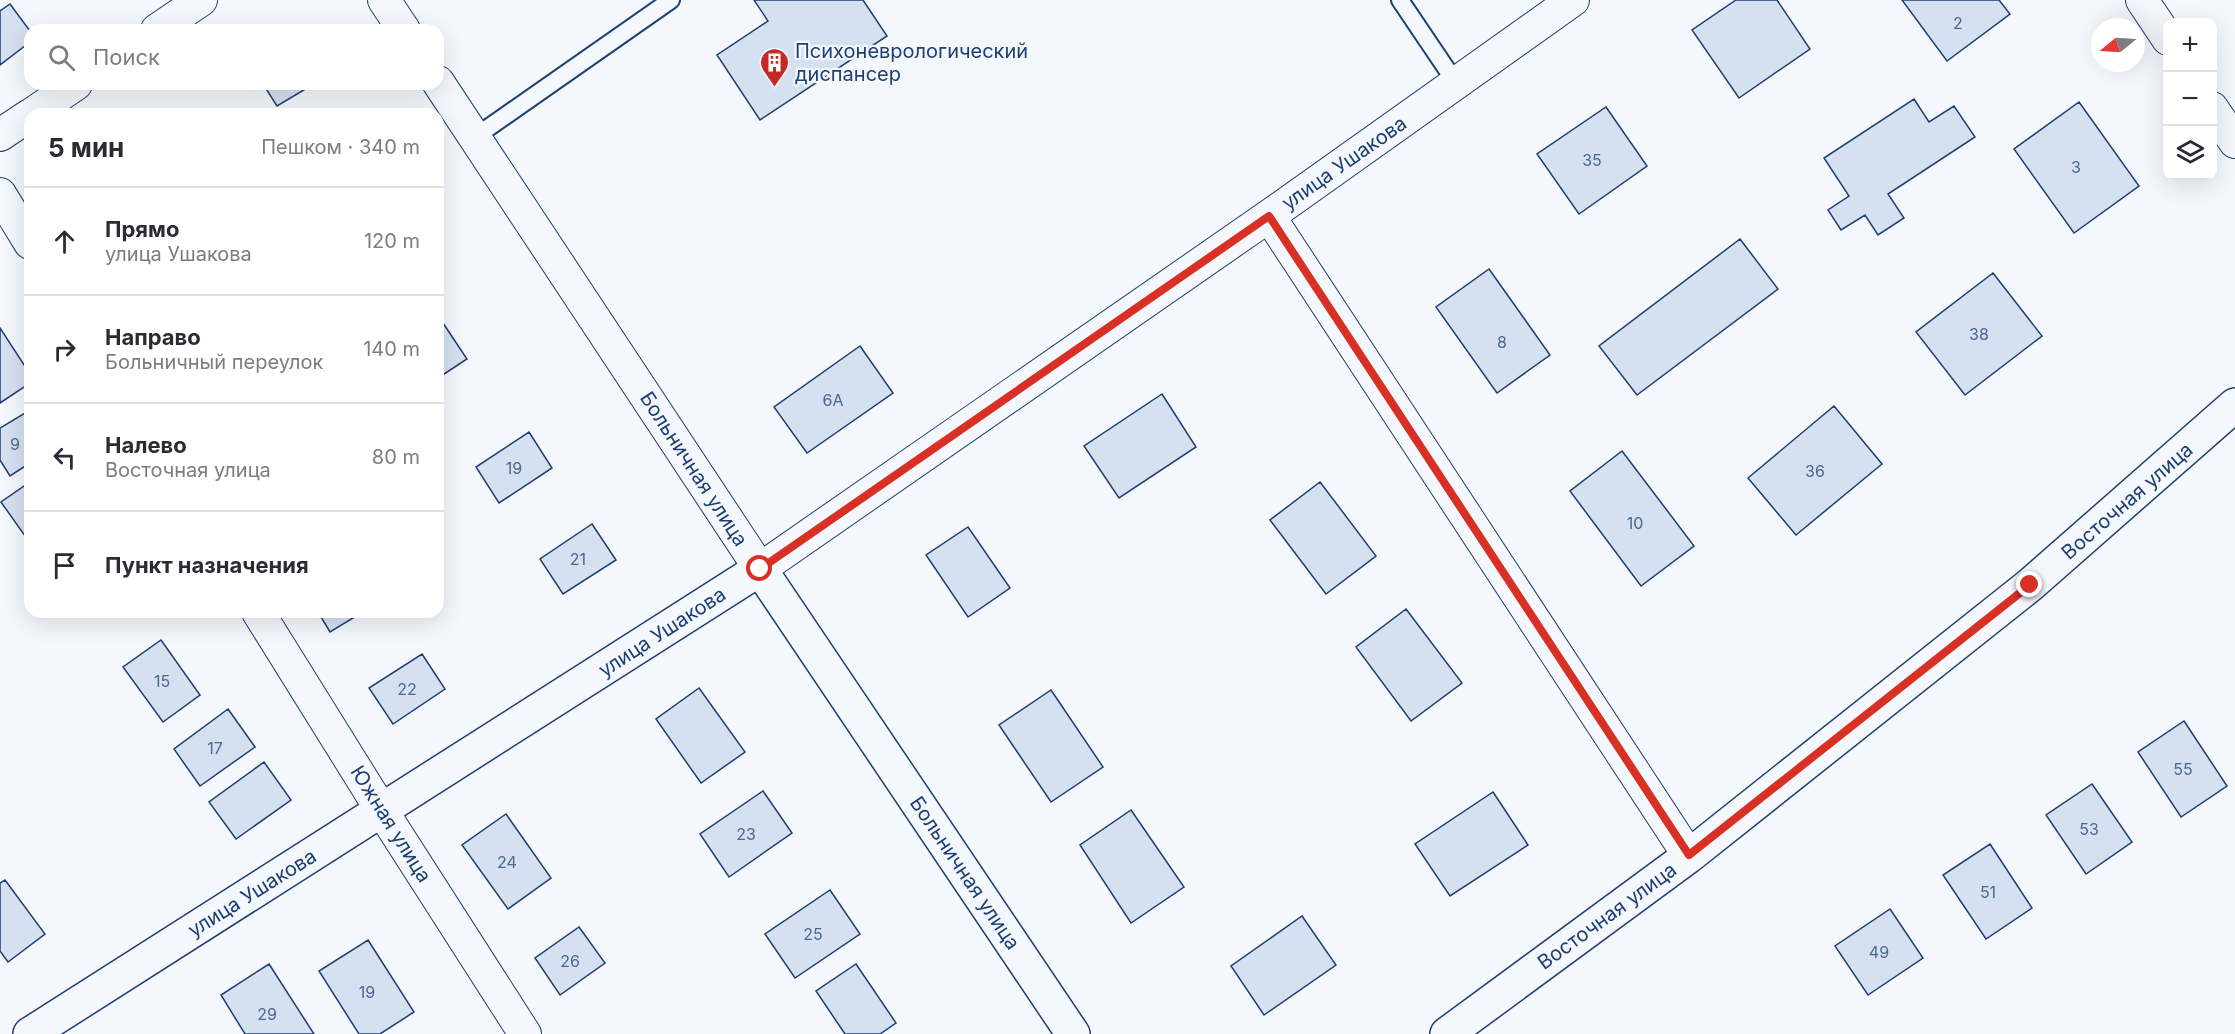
<!DOCTYPE html>
<html lang="ru">
<head>
<meta charset="utf-8">
<style>
	:root { --surface:#fff; --page:#f2f2f3; --text:#2b2b33; --muted:#7c7c81; --line:#e1e1e2 }
	body { margin:0; font-family:Inter,sans-serif; background:var(--page); color:var(--text) }
	.controls { position:absolute; right:18px; top:18px; display:grid; overflow:hidden; border-radius:12px; box-shadow:0 6px 24px #0002 }
	.controls button { width:54px; height:54px; display:grid; place-items:center; padding:0; border:0; border-bottom:2px solid var(--line); background:var(--surface); color:var(--text); font:30px sans-serif }
	.compass { position:absolute; left:2091px; top:18px; width:54px; height:54px; border-radius:50%; background:var(--surface); box-shadow:0 6px 24px #0002; rotate:252deg }
	.stop { position:absolute; width:18px; height:18px; margin:-14px; border:4px solid #d93025; border-radius:50%; background:#fff }
	.stop.end { background:#d93025; border-color:#fff; box-shadow:0 2px 6px #0008 }
	.list { margin:0; padding:0; list-style:none }
	h2 { display:flex; justify-content:space-between; align-items:center; height:78px; margin:0; padding:0 24px; font-size:26px }
	h2 small { font-size:20px; font-weight:400; color:var(--muted) }
	.list li { display:grid; grid-template-columns:39px 1fr auto; gap:18px; align-items:center; box-sizing:border-box; height:108px; padding:0 24px; border-top:2px solid var(--line) }
	.list b { display:block; font-size:22px; white-space:nowrap }
	.list p { margin:0; font-size:20px; white-space:nowrap; color:var(--muted) }
	.list em { font-size:20px; font-style:normal; color:var(--muted) }
	.icon { flex:none; width:33px; height:33px; fill:none; stroke:currentColor; stroke-width:2; stroke-linecap:round; stroke-linejoin:round }
	.map { position:relative; flex:none; width:2235px; height:1034px; overflow:hidden }
	.search { position:absolute; background:var(--surface); box-shadow:0 6px 24px #0002; left:24px; top:24px; width:420px; height:66px; display:flex; align-items:center; gap:15px; box-sizing:border-box; padding:0 21px; border-radius:18px; color:var(--muted); font-size:22px }
	.panel { position:absolute; background:var(--surface); box-shadow:0 6px 24px #0002; left:24px; top:108px; width:420px; height:510px; border-radius:18px }
	.map>svg:first-child { display:block }
</style>
</head>
<body>
<div class="map">
<svg width="2235" height="1034" viewBox="0 0 2235 1034">
	<rect width="100%" height="100%" fill="#f4f7fb"/>
	<!-- building -->
	<path fill="#d5e0f0" stroke="#1d3f73" stroke-width="1.5" d="M754,0h109l24,36 -127,84 -43,-65 51,-34z
		M1736,0h41l33,49 -71,49 -47,-68z
		M1902,0h97l11,14 -63,47z
		M10,4l20,27v11l-30,23v-54z
		M263,84h51l-37,22z
		M1914,99l15,23 25,-16 21,31 -87,57 16,24 -26,17 -13,-20 -24,15 -13,-20 21,-14 -25,-38z
		M2079,102l60,84 -65,47 -60,-84z
		M1606,107l41,59 -68,48 -42,-60z
		M1740,239l38,50 -141,106 -38,-49z
		M1489,269l61,86 -53,38 -61,-86z
		M1993,273l49,63 -77,59 -49,-63z
		M443,323l24,36 -29,19v-52z
		M0,328l30,46v9l-30,20z
		M860,346l33,47 -86,60 -33,-46z
		M1162,394l34,53 -77,51 -35,-52z
		M1834,406l48,58 -86,71 -48,-57z
		M30,410v53l-20,13 -10,-16v-32z
		M529,432l23,36 -53,35 -23,-36z
		M1622,451l72,95 -53,40 -71,-95z
		M30,482v61l-29,-41z
		M1320,482l56,74 -50,38 -56,-74z
		M592,524l24,36 -53,34 -23,-35z
		M968,527l42,61 -42,29 -42,-62z
		M1406,609l56,74 -51,38 -55,-74z
		M318,612h45l-33,20z
		M161,640l39,55 -37,27 -40,-55z
		M422,654l23,35 -52,35 -24,-36z
		M699,688l46,64 -44,31 -45,-64z
		M1051,690l52,77 -52,35 -52,-77z
		M228,709l27,38 -55,39 -26,-37z
		M2184,721l43,65 -46,31 -43,-65z
		M264,762l27,38 -55,39 -27,-37z
		M2092,784l40,58 -46,32 -40,-59z
		M763,791l29,42 -63,44 -29,-43z
		M1493,792l35,53 -78,51 -35,-52z
		M1131,810l53,77 -53,36 -51,-78z
		M506,814l45,64 -43,31 -46,-64z
		M1990,844l42,64 -46,31 -43,-64z
		M5,880l40,54 -37,28 -8,-11v-68z
		M830,890l30,44 -65,44 -30,-44z
		M1890,909l33,49 -55,37 -33,-49z
		M1302,916l34,49 -72,50 -33,-49z
		M579,927l26,36 -45,32 -25,-37z
		M368,940l46,72 -34,22h-21l-40,-63z
		M269,964l45,70h-69l-24,-39z
		M856,964l40,59 -16,11h-35l-29,-43z"/>
	<g fill="none" stroke-linecap="round" stroke-linejoin="round">
		<defs>
			<path id="lane" d="M1400,0l56,83
				M475,137l196,-137"/>
			<path id="street" d="M384,0l20,30
				M2142,0l26,39
				M157,30l44,-30
				M438,82l322,487 509,-353 304,-216
				M2212,108l23,34
				M32,114l44,-30
				M0,135l30,-20
				M0,194l30,49
				M1269,216l420,640
				M258,612l124,199 143,223"/>
			<path id="secondary" d="M30,1034l730,-465 313,465
				M1447,1034l242,-178 341,-271 205,-180"/>
		</defs>
		<!-- lane casing -->
		<use href="#lane" stroke="#1d3f73" stroke-width="20"/>
		<!-- street casing -->
		<use href="#street" stroke="#1d3f73" stroke-width="34"/>
		<!-- secondary casing -->
		<use href="#secondary" stroke="#1d3f73" stroke-width="36"/>
		<!-- lane -->
		<use href="#lane" stroke="#f4f7fb" stroke-width="16"/>
		<!-- street -->
		<use href="#street" stroke="#f4f7fb" stroke-width="32"/>
		<!-- secondary -->
		<use href="#secondary" stroke="#f4f7fb" stroke-width="33"/>
	</g>
	<g fill="none" stroke-linecap="round" stroke-linejoin="round">
		<!-- route -->
		<path stroke="#d93025" stroke-width="8" d="M760,569l509,-353 420,639 341,-270"/>
	</g>
	<!-- icons -->
	<defs>
		<symbol id="building-pin" viewBox="-11 -11 22 30"><path d="M0 17L-7.5 6A9.5 9.5 0 1 1 7.5 6Z" fill="#c62828" stroke="#f4f7fb"/><path d="M-4-6H4V6H1V3H-1V6H-4ZM-2.5-4.3h1.7v1.8h-1.7ZM.8-4.3h1.7v1.8H.8ZM-2.5-1h1.7V.8h-1.7ZM.8-1h1.7V.8H.8Z" fill="#fff"/></symbol>
	</defs>
	<g fill-rule="evenodd">
		<use href="#building-pin" x="758" y="46" width="33" height="45"/>
	</g>
	<g text-anchor="middle" dominant-baseline="central" stroke-width="4.5" stroke-linejoin="round" paint-order="stroke">
		<!-- number labels -->
		<g font-size="16" fill="#4b6792">
			<text x="1958" y="23">2</text>
			<text x="1592" y="160">35</text>
			<text x="2076" y="167">3</text>
			<text x="1979" y="334">38</text>
			<text x="1502" y="342">8</text>
			<text x="833" y="400">6А</text>
			<text x="15" y="444">9</text>
			<text x="514" y="468">19</text>
			<text x="1815" y="471">36</text>
			<text x="1635" y="523">10</text>
			<text x="578" y="559">21</text>
			<text x="162" y="681">15</text>
			<text x="407" y="689">22</text>
			<text x="215" y="748">17</text>
			<text x="2183" y="769">55</text>
			<text x="2089" y="829">53</text>
			<text x="746" y="834">23</text>
			<text x="507" y="862">24</text>
			<text x="1988" y="892">51</text>
			<text x="813" y="934">25</text>
			<text x="1879" y="952">49</text>
			<text x="570" y="961">26</text>
			<text x="367" y="992">19</text>
			<text x="267" y="1014">29</text>
		</g>
		<!-- poi labels -->
		<g font-size="20" fill="#1d3f73" stroke="#f4f7fb" text-anchor="start">
			<text x="795" y="51">Психоневрологический<tspan x="795" dy="23">диспансер</tspan></text>
		</g>
		<!-- street labels -->
		<g font-size="20" fill="#1d3f73" stroke="#f4f7fb">
			<text transform="translate(1344 163) rotate(-35)">улица Ушакова</text>
			<text transform="translate(694 469) rotate(57)">Больничная улица</text>
			<text transform="translate(2127 501) rotate(-41)">Восточная улица</text>
			<text transform="translate(662 632) rotate(-33)">улица Ушакова</text>
			<text transform="translate(391 824) rotate(58)">Южная улица</text>
			<text transform="translate(965 873) rotate(56)">Больничная улица</text>
			<text transform="translate(252 893) rotate(-32)">улица Ушакова</text>
			<text transform="translate(1607 916) rotate(-36)">Восточная улица</text>
		</g>
	</g>
</svg>
<div class="controls">
<button>+</button>
<button>−</button>
<button><svg class="icon" aria-label="layers" viewBox="0 0 24 24"><path d="M12 4l9 5-9 5-9-5zM3 14l9 5 9-5"/></svg></button>
</div>
<svg class="compass" viewBox="-18 -18 36 36"><path d="M0-13l5 13h-10z" fill="#e53935"/><path d="M0 13l5-13h-10z" fill="#7c7c81"/></svg>
<div class="stop" style="left:760px;top:569px"></div>
<div class="stop end" style="left:2030px;top:585px"></div>
<div class="search"><svg class="icon" aria-label="search" viewBox="0 0 24 24"><circle cx="10" cy="10" r="6"/><path d="M15 15l6 6"/></svg>Поиск</div>
<section class="panel">
<h2>5 мин<small>Пешком · 340 m</small></h2>
<ul class="list">
<li><svg class="icon" aria-label="ahead" viewBox="0 0 24 24"><path d="M12 20V5M6 11l6-6 6 6"/></svg><div><b>Прямо</b><p>улица Ушакова</p></div><em>120 m</em></li>
<li><svg class="icon" aria-label="right" viewBox="0 0 24 24"><path d="M7 20v-9h11M14 6l5 5-5 5"/></svg><div><b>Направо</b><p>Больничный переулок</p></div><em>140 m</em></li>
<li><svg class="icon" aria-label="left" viewBox="0 0 24 24"><path d="M17 20v-9H6M10 6l-5 5 5 5"/></svg><div><b>Налево</b><p>Восточная улица</p></div><em>80 m</em></li>
<li><svg class="icon" aria-label="arrive" viewBox="0 0 24 24"><path d="M6 21V4h12l-3 4 3 4H6"/></svg><div><b>Пункт назначения</b></div></li>
</ul>
</section>
</div>
</body>
</html>
